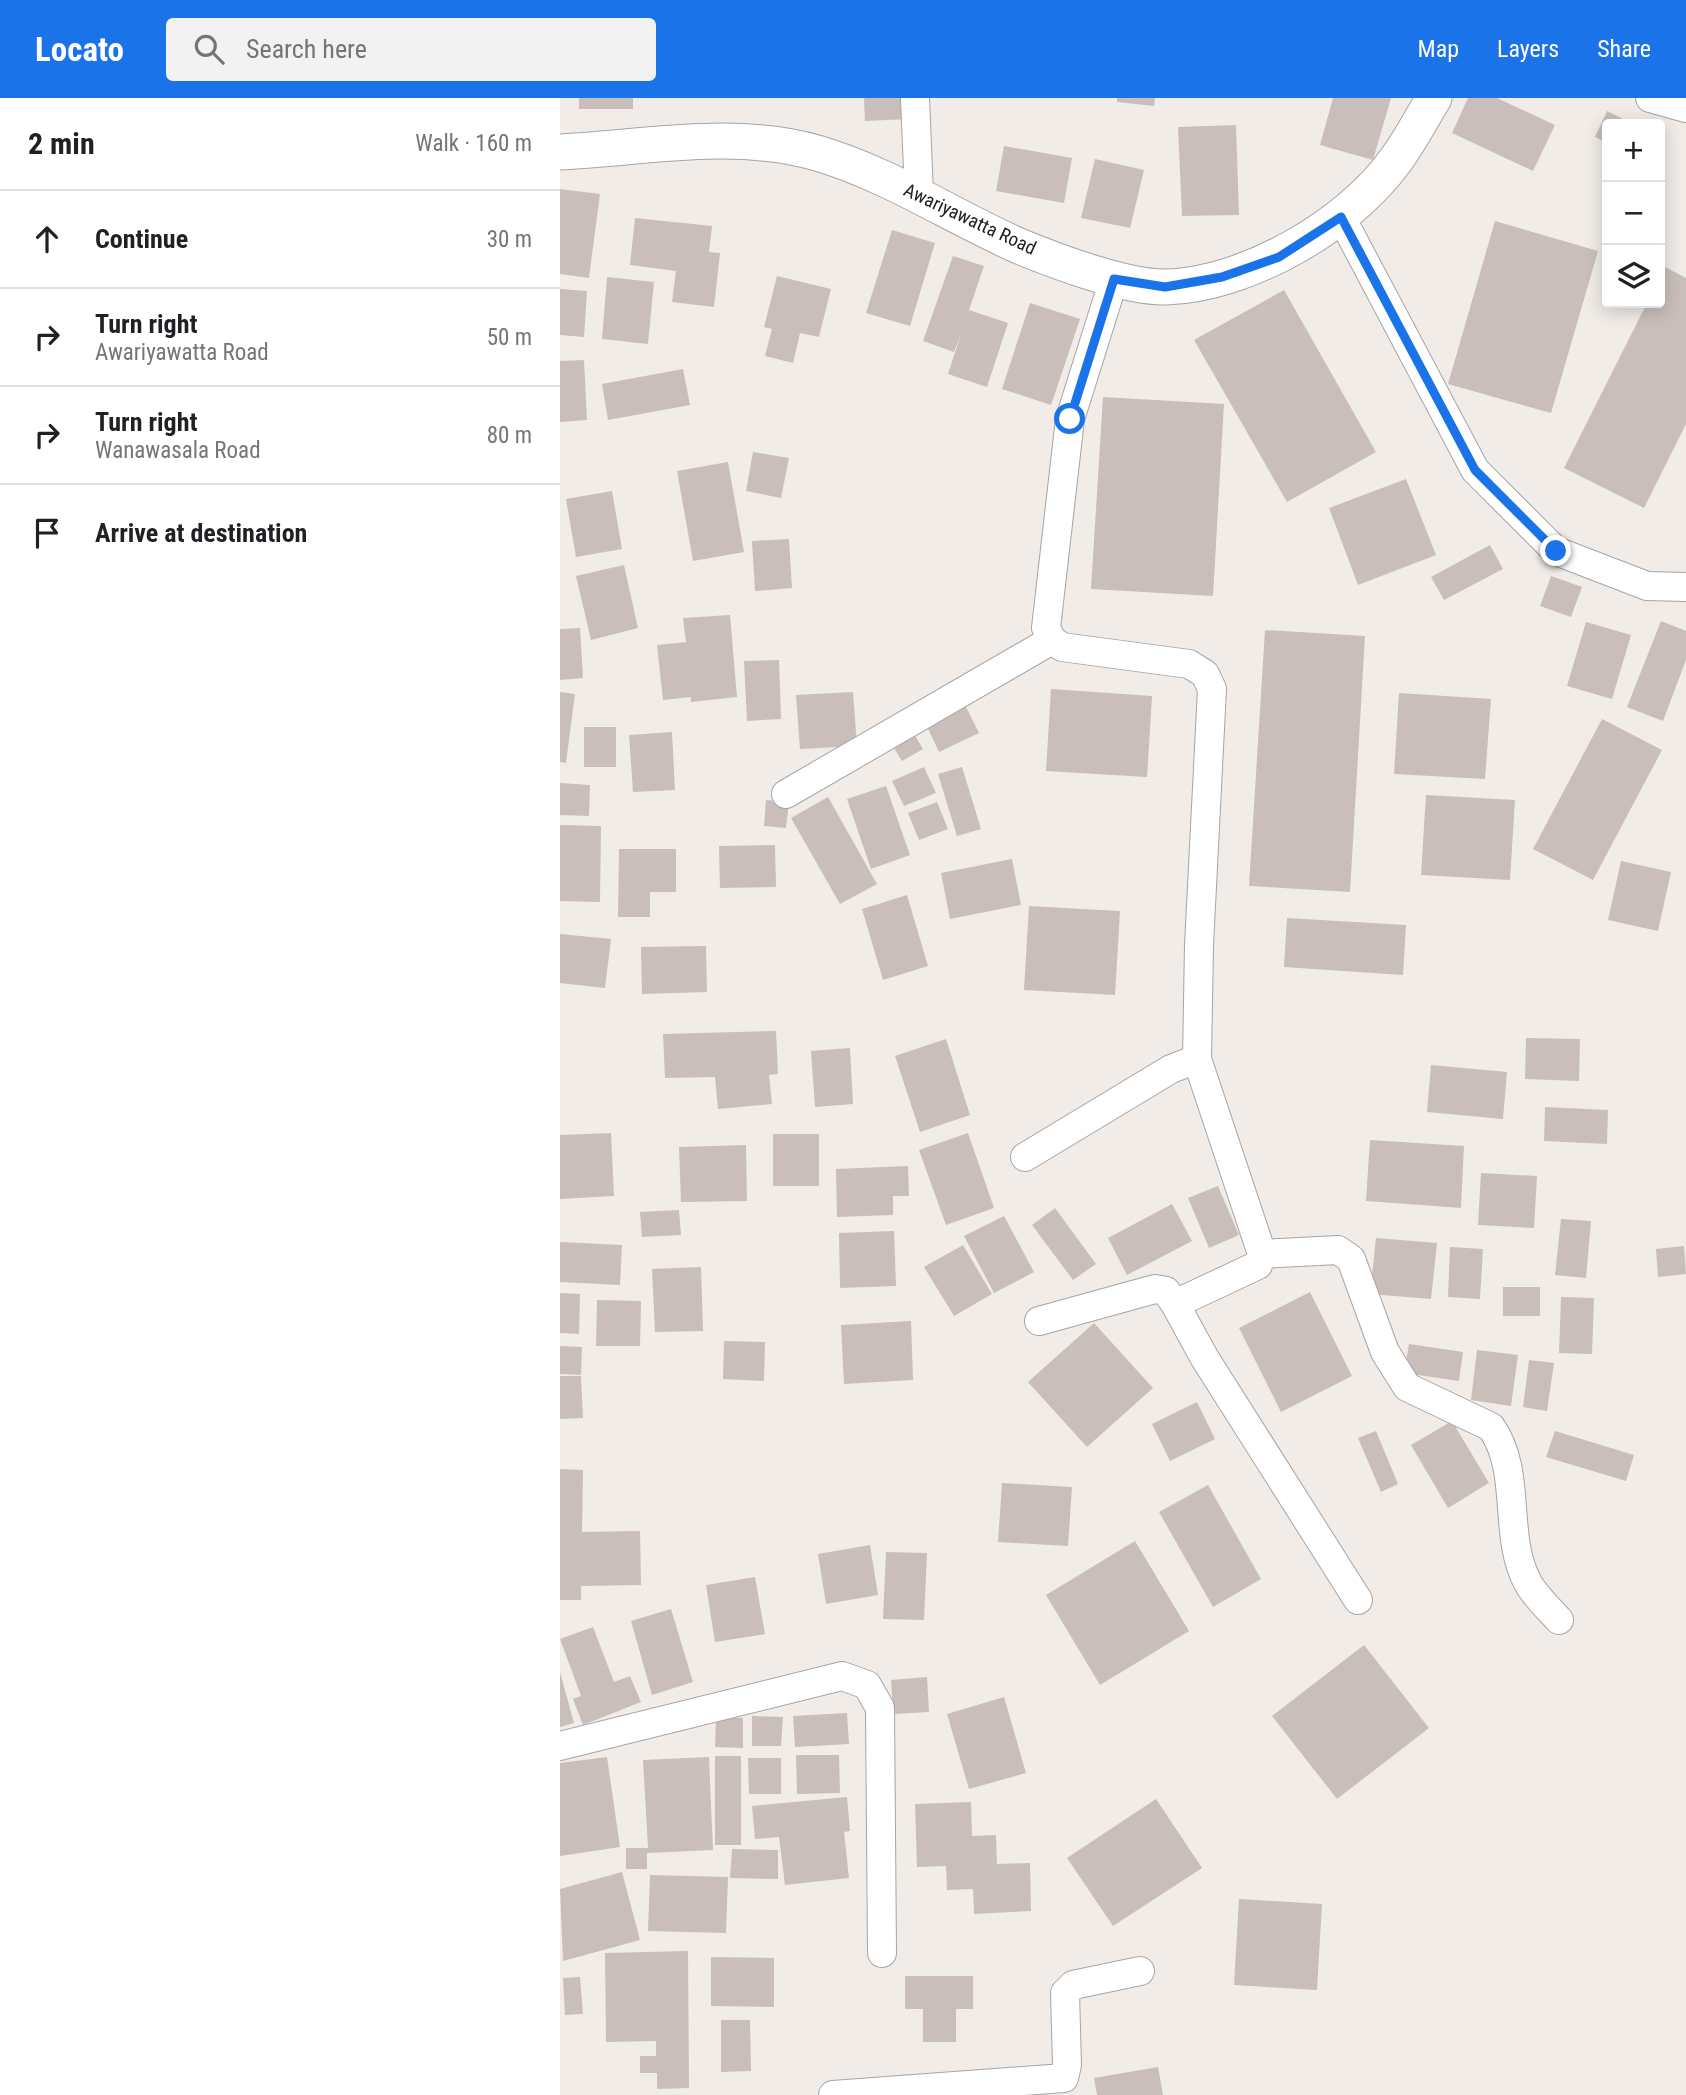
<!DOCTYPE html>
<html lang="en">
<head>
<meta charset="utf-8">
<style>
	:root { --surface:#fff; --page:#f2f2f2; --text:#202124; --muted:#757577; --line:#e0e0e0; --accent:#1a73e8 }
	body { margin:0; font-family:"Roboto Condensed",sans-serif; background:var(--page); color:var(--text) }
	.controls { position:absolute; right:21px; top:21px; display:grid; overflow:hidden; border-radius:7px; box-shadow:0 4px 18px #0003 }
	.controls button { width:63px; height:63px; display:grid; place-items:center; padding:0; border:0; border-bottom:2px solid var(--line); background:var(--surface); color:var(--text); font:35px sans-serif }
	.stop { position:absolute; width:21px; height:21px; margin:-16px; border:5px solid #1a73e8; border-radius:50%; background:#fff }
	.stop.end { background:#1a73e8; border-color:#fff; box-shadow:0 2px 7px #0008 }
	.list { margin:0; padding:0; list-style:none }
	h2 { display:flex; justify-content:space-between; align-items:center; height:91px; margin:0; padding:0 28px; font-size:30px }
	h2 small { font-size:23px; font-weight:400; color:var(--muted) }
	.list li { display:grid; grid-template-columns:46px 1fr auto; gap:21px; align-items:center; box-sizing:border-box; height:98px; padding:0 28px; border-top:2px solid var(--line) }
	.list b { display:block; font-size:26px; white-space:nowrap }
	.list p { margin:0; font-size:23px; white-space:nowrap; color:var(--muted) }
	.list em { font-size:23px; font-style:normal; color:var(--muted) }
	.icon { flex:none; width:38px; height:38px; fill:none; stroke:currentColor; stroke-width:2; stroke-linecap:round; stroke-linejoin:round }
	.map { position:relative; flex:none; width:1126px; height:1997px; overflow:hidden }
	header { display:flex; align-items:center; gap:42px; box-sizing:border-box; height:98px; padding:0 35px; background:var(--accent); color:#fff }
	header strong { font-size:33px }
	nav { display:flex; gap:38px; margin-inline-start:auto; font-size:24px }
	.search { width:490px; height:63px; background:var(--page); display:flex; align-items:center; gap:18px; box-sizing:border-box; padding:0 24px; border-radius:7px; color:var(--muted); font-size:26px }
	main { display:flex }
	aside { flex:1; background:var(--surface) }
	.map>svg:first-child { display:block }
</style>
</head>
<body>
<header>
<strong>Locato</strong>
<div class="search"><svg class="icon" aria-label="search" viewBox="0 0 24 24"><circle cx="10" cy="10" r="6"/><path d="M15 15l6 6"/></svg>Search here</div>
<nav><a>Map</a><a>Layers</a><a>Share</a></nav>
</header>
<main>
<aside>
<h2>2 min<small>Walk · 160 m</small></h2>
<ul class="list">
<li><svg class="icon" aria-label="ahead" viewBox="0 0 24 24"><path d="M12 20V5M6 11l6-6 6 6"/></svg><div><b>Continue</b></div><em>30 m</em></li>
<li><svg class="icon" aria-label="right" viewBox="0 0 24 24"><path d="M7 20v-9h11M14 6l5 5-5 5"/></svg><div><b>Turn right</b><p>Awariyawatta Road</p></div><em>50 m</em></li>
<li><svg class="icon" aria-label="right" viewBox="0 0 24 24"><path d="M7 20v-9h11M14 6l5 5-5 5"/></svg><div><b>Turn right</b><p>Wanawasala Road</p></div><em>80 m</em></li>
<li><svg class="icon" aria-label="arrive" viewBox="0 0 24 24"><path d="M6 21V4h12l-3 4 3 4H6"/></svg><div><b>Arrive at destination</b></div></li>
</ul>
</aside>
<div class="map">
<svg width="1126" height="1997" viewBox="0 0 1126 1997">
	<rect width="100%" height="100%" fill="#f1ece7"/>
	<!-- building -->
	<path fill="#c9beba" d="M19,0h54v11h-54z
		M304,0h44l2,21 -45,2z
		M557,0h38l-1,8 -37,-4z
		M773,0h58l-18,62 -53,-15z
		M908,0h29l58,27 -22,46 -81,-38z
		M1047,13l18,9 -3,4h-15v19l-12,-6z
		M676,27l3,90 -57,1 -4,-89z
		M444,48l68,12 -8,45 -68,-12z
		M535,61l49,11 -14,58 -49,-10z
		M0,91l40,5 -11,84 -29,-4z
		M75,120l77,8 -3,26 11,1 -6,54 -42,-5 4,-31 -46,-6z
		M935,123l103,30 -47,162 -103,-29z
		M332,132l43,13 -25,83 -44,-13z
		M393,158l31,10 -15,44 39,13 -21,64 -39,-13 13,-40 -7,18 -31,-11z
		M1105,169l21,11v146l-42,84 -80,-40 83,-165h13v-25z
		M217,178l54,13 -12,48 -19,-4 -7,30 -28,-7 7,-27 -8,-2z
		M47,179l47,5 -6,62 -46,-5z
		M0,191l27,2 -3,46 -24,-2z
		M724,192l92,162 -89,50 -93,-162z
		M470,205l50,16 -29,86 -49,-16z
		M24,262l3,60 -27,2v-61z
		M123,271l7,36 -82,15 -6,-36z
		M543,299l121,7 -11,192 -122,-7z
		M193,354l36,6 -8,40 -35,-7z
		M168,364l16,90 -51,9 -16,-90z
		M846,381l30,76 -78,30 -29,-77z
		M52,393l10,58 -46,8 -10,-58z
		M229,441l3,49 -37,3 -3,-50z
		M930,447l13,24 -59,31 -13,-23z
		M64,467l14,63 -47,12 -15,-64z
		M991,478l31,11 -11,30 -31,-11z
		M170,517l7,82 -46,5v-5l-28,3 -6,-55 29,-3 -3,-24z
		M1101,523l25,10v29l-23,61 -36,-14z
		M1026,524l45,13 -19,64 -45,-13z
		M20,530l3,50 -23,2v-51z
		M705,532l100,6 -15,256 -101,-6z
		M219,562l2,59 -34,2 -3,-60z
		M491,591l101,7 -5,81 -101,-6z
		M0,594l15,2 -9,69 -6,-1z
		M293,594l4,54 -57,3 -4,-54z
		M839,595l92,6 -6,80 -91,-5z
		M402,601l17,34 -40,19 -16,-34z
		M1042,621l60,31 -69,130 -60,-31z
		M24,629h32v40h-32z
		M350,629l13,22 -21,12 -13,-21z
		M112,634l3,58 -42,2 -4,-57z
		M364,669l12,26 -32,13 -12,-25z
		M402,669l19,62 -24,7 -19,-62z
		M0,685l30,2 -1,31 -29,-1z
		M326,688l24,69 -39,14 -24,-70z
		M866,697l89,5 -5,80 -89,-5z
		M268,699l49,87 -37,20 -49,-86z
		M206,702l23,2 -3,26 -22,-2z
		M377,704l11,27 -29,11 -11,-27z
		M0,727l41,1 -1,76 -40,-1z
		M215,747l1,42 -56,1 -1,-42z
		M59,751h57v43h-26v25h-32z
		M452,761l9,46 -71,14 -9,-46z
		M1061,763l50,11 -13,59 -50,-11z
		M347,797l21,71 -45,14 -21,-71z
		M469,808l91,5 -5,84 -91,-5z
		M727,820l119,7 -3,50 -119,-8z
		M0,836l51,5 -6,49 -45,-5z
		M146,848l1,46 -65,2 -1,-47z
		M216,933l2,43 -9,1 3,29 -54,5 -3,-32 -50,1 -2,-44z
		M966,940l54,1 -1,42 -54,-2z
		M386,941l24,76 -50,17 -25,-76z
		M290,950l3,56 -38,3 -4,-56z
		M871,967l76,7 -4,47 -76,-7z
		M985,1009l63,3 -1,34 -63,-3z
		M51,1035l3,63 -54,3v-64z
		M408,1035l26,75 -48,17 -27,-75z
		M213,1036h46v52h-46z
		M810,1042l94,6 -3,62 -95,-7z
		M186,1047l1,56 -66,1 -2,-55z
		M348,1068l1,30h-16v19l-56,2 -1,-48z
		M921,1075l56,3 -3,52 -56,-3z
		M658,1088l21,49 -30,13 -21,-50z
		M612,1106l20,37 -65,34 -19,-37z
		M495,1110l41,56 -23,16 -41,-55z
		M119,1112l2,25 -39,2 -2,-25z
		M444,1118l30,56 -40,21 -30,-57z
		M1001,1121l30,2 -5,57 -31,-3z
		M334,1133l2,55 -56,2 -1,-55z
		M816,1140l61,5 -6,56 -61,-5z
		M0,1144l62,3 -2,40 -60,-3z
		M403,1147l29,49 -38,22 -30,-49z
		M1124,1148l2,28 -28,3 -2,-28z
		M890,1149l33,2 -3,50 -32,-2z
		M141,1169l2,64 -48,1 -3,-63z
		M943,1189h37v29h-37z
		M750,1194l42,84 -71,36 -42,-84z
		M0,1195l20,1 -1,40 -19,-1z
		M1001,1199l33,1 -2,56 -33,-1z
		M37,1202l44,1 -1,45h-44z
		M351,1223l2,59 -69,4 -3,-59z
		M534,1225l59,65 -66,59 -59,-65z
		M164,1243l41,1 -1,39 -41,-2z
		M849,1246l54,8 -4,29 -55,-8z
		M0,1248l22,1 -1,28 -21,-1z
		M917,1252l41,5 -7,51 -40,-6z
		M969,1262l25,3 -7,48 -24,-4z
		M0,1278h21l2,42 -23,1z
		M637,1304l18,37 -45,22 -18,-37z
		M892,1323l37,62 -41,25 -37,-63z
		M816,1333l22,53 -17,8 -23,-54z
		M995,1333l79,24 -8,26 -80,-24z
		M0,1371l23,1 -1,62 58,-1 1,54 -60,1v14h-21z
		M442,1385l70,4 -4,59 -70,-4z
		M648,1387l53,94 -48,28 -54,-95z
		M575,1443l54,90 -89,54 -54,-90z
		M310,1447l8,50 -52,9 -8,-50z
		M326,1454l41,1 -3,67 -41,-1z
		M195,1479l10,57 -50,8 -9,-57z
		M111,1511l22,73 -41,13 -21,-74z
		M33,1529l21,55 16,-6 11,26 -58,23 -10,-26 8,-3 -21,-57z
		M804,1547l65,83 -92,71 -65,-83z
		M0,1574l14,51 -14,4z
		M367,1579l2,35 -36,2 -2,-34z
		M444,1599l22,76 -57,16 -22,-75z
		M287,1615l2,31 -54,3 -2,-31z
		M192,1618l31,1 -2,29h-29z
		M156,1619l27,1v30l-28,-1z
		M236,1657h43l1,38 -43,1z
		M155,1658h26v89h-26z
		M47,1659l13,90 -60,9v-93z
		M149,1659l4,93 -66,3v16h-21v-21h22l-5,-88z
		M188,1660h33v36h-32z
		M287,1699l3,34 -6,1 5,46 -64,7 -6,-48 -24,2 -3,-33z
		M596,1701l46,69 -89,58 -46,-68z
		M411,1704l1,34 24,-1 1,29 33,-1 1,48 -57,3 -1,-25 -26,1 -1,-24 -29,1 -2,-63z
		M172,1751l46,1v29l-48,-1z
		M62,1774l18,68 -77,21 -3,-72z
		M90,1777l78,2 -2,56 -78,-2z
		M679,1801l83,5 -5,86 -83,-5z
		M128,1853l1,137 -32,1v-16h-17v-17h16v-15l-50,1 -1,-89z
		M151,1859l63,1v49l-63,-1z
		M345,1878h68v33h-17v33h-33v-33h-18z
		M20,1879l3,37 -18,1 -2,-37z
		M161,1922h29l1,51 -30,1z
		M598,1969l5,28h-66l-3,-17z"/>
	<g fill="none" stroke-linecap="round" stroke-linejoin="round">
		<defs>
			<path id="minor" d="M355,0l4,96
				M1090,0l36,10
				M781,119l134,253 81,81 91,35 39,1
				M554,181l-44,140 -24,209 6,12 10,7 127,17 16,10 7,15 -13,256 -2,114 65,195 -4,11 -83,39 29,53 154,243
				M226,696l266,-154
				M465,1059l146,-88 26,-10
				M702,1156l76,-4 13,9 34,93 22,35 84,40c32,45 11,108 37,156 7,13 21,26 31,37
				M479,1223l116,-32 11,2 9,13
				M0,1648l282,-70 25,9 13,23 2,245
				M273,1997l231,-17 3,-13 -2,-72 8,-8 67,-14"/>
			<path id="tertiary" d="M0,54c84,-4 175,-23 257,1 72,21 134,63 202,93 36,15 108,42 147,41 80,-2 182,-61 229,-126 15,-20 26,-42 39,-63"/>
		</defs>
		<!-- minor casing -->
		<use href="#minor" stroke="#a5a5a5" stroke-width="30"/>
		<!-- tertiary casing -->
		<use href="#tertiary" stroke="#a5a5a5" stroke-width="37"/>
		<!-- minor -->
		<use href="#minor" stroke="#fff" stroke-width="28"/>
		<!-- tertiary -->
		<use href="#tertiary" stroke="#fff" stroke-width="35"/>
	</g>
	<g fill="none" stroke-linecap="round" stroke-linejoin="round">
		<!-- route -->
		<path stroke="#1a73e8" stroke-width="9" d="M510,321l44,-140 51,8 57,-10 57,-20 62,-40 134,253 81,81"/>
	</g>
	<g text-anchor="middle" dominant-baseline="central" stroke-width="7" stroke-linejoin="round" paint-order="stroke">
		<!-- street labels -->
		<g font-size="19" fill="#212121" stroke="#fff">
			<text transform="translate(410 121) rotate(25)">Awariyawatta Road</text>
		</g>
	</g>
</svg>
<div class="controls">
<button>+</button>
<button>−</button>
<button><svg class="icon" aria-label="layers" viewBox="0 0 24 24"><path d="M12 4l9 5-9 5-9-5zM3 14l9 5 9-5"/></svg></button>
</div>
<div class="stop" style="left:510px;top:321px"></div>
<div class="stop end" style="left:996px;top:453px"></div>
</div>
</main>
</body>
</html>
